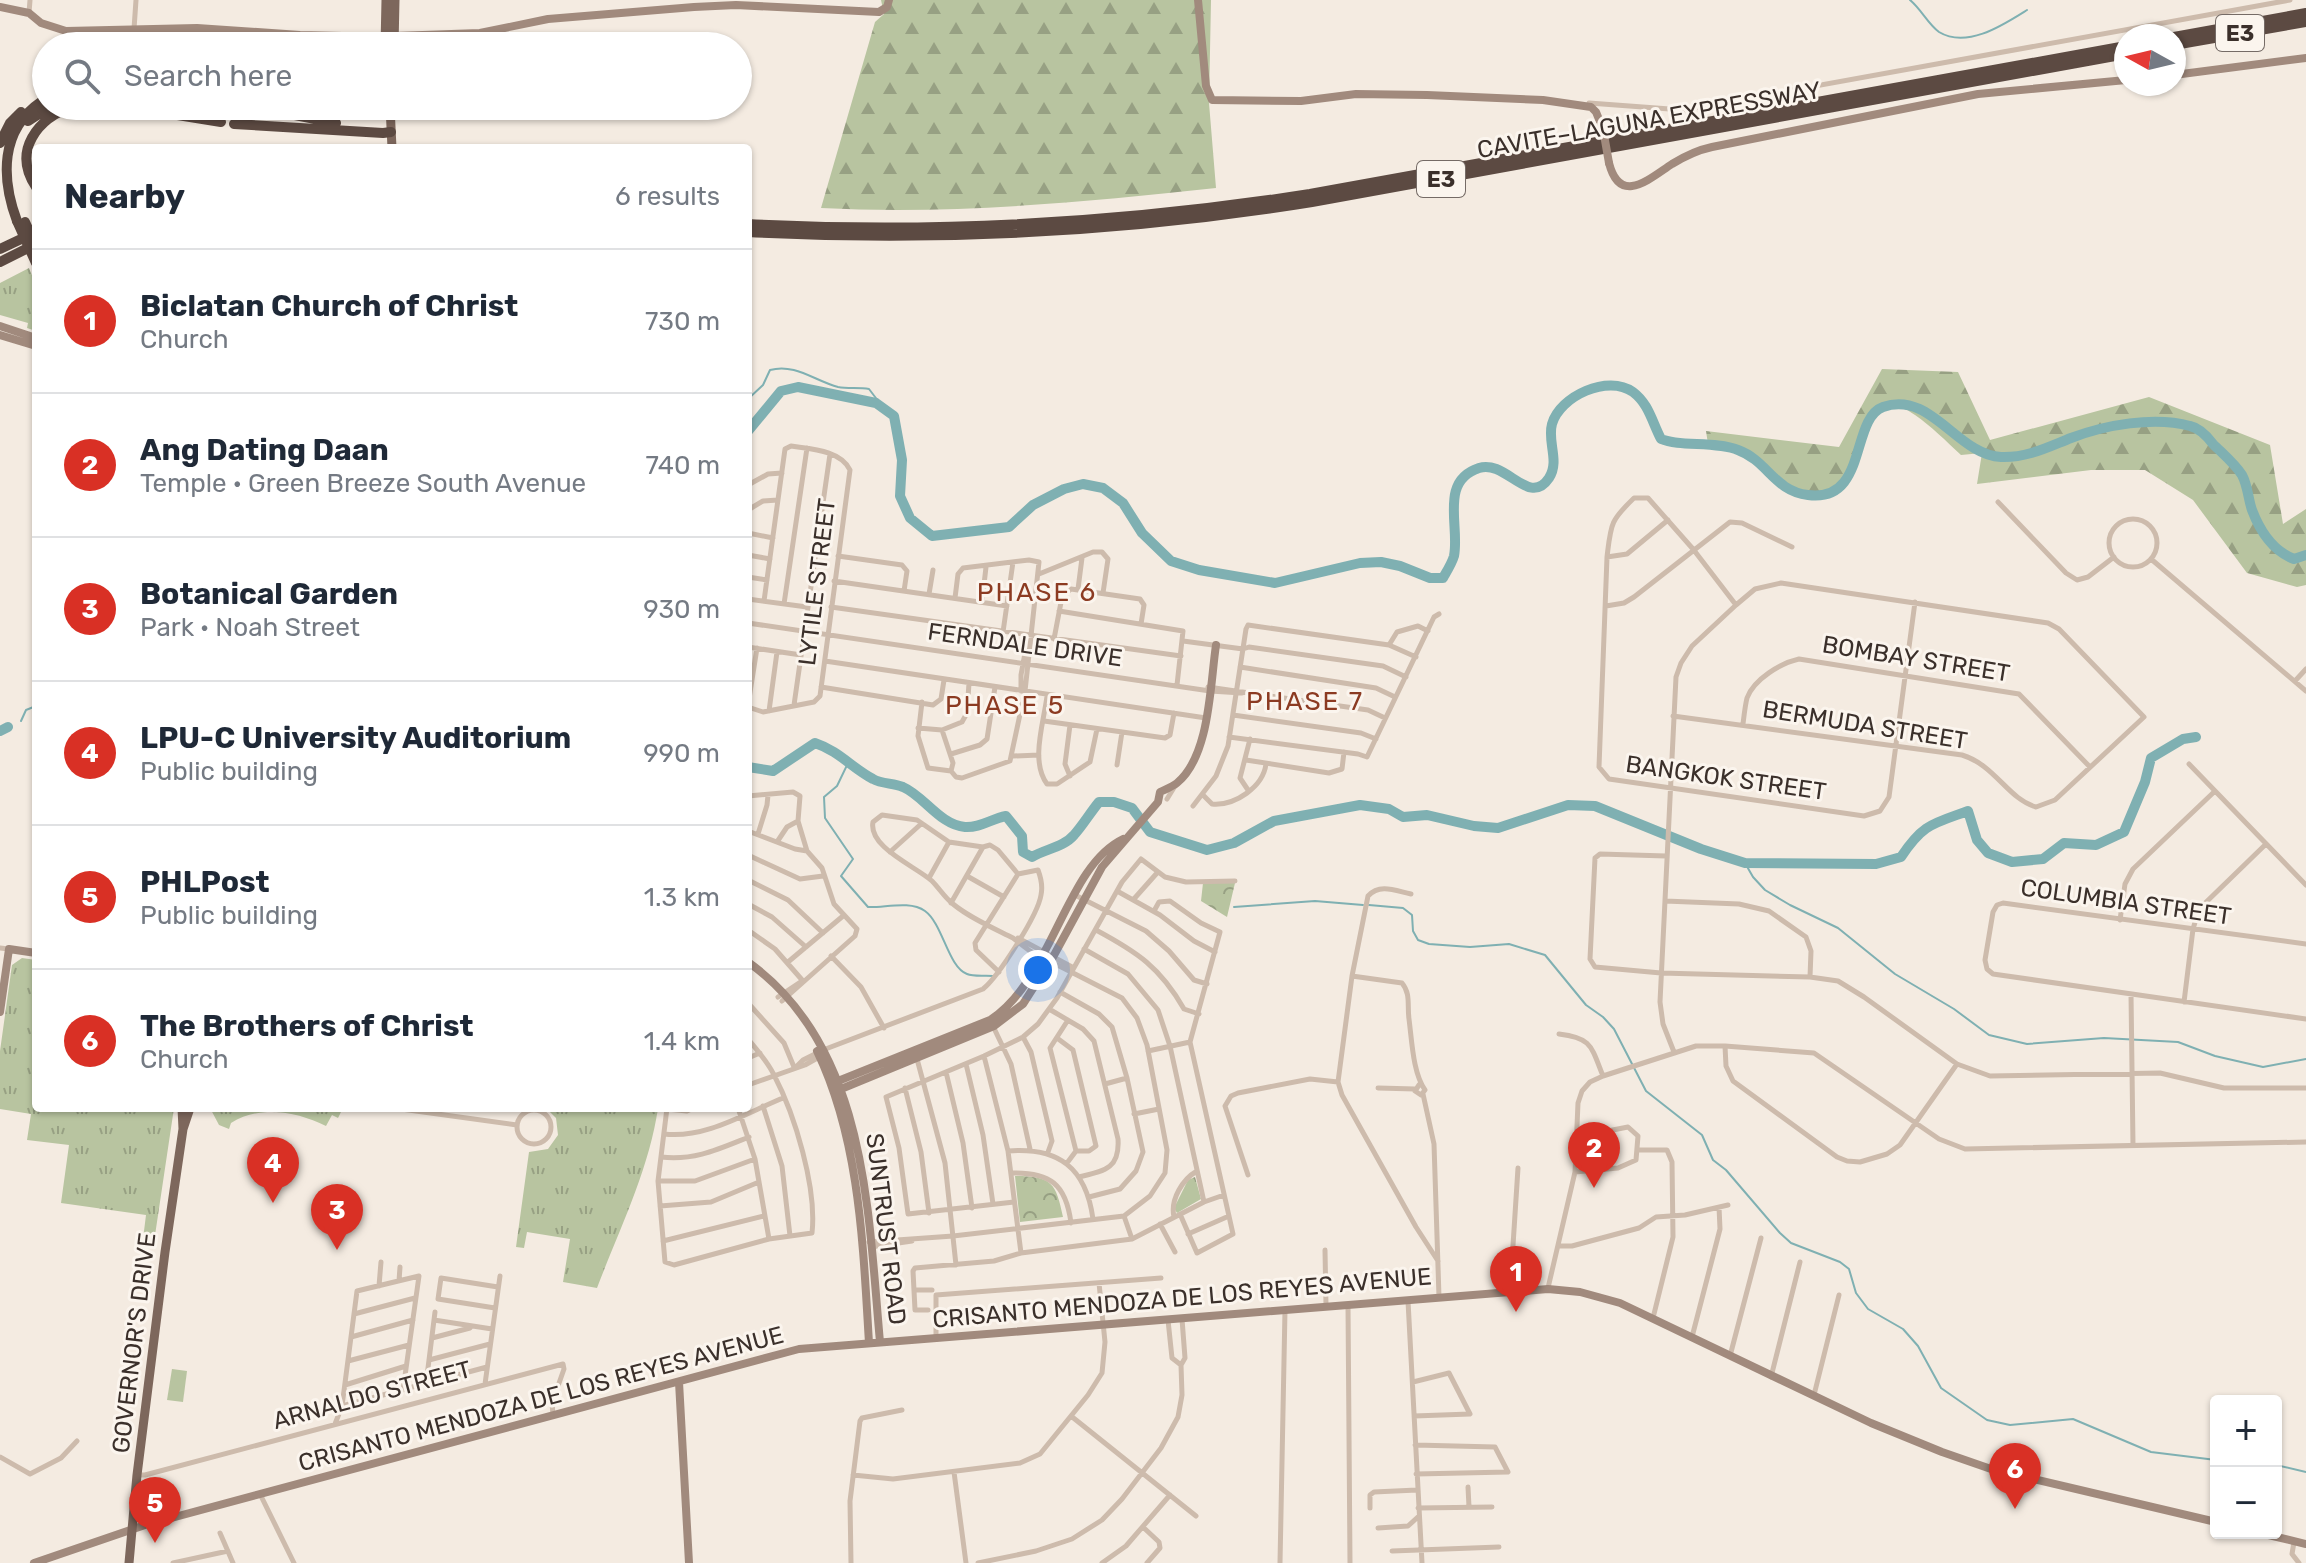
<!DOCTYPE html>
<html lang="en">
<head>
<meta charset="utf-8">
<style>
	:root { --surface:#fff; --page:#f2f2f3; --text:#1f2937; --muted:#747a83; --line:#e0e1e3; --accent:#d93025 }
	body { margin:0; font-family:Rubik,sans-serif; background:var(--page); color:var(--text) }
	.controls { position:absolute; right:24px; bottom:24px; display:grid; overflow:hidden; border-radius:8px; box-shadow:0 2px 6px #0004 }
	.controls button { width:72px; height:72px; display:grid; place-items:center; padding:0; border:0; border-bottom:2px solid var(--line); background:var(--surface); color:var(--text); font:40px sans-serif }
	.compass { position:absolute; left:2114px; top:24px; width:72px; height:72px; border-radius:50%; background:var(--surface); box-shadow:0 2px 6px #0004; rotate:278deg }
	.you { position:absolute; left:1038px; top:970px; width:28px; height:28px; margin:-20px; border:6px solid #fff; border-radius:50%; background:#1a73e8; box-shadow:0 0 0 12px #1a73e833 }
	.badge { display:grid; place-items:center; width:52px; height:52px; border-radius:50%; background:var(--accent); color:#fff; font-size:26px; font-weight:700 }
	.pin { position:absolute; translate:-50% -66px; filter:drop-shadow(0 2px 4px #0008) }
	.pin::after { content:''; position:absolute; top:42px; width:28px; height:24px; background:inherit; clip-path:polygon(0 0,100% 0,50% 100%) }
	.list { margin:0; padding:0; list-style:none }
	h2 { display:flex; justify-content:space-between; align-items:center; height:104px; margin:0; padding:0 32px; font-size:34px }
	h2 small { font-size:26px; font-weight:400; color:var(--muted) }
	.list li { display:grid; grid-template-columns:52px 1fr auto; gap:24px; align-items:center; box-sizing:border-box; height:144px; padding:0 32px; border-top:2px solid var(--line) }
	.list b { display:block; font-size:30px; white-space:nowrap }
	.list p { margin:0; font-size:26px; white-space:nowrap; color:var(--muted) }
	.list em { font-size:26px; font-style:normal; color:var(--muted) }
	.icon { flex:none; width:44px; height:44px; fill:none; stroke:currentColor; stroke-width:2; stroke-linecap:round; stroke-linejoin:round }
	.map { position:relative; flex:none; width:2306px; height:1563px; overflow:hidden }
	.search { position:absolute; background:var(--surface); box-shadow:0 2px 6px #0004; left:32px; top:32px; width:720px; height:88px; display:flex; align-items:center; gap:20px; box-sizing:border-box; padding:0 28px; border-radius:44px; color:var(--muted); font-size:30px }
	.panel { position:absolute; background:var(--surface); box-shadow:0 2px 6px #0004; left:32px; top:144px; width:720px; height:968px; border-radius:8px }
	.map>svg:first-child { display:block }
</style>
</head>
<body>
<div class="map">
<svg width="2306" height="1563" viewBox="0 0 2306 1563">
	<defs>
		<pattern id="grass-tufts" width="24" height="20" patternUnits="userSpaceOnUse" patternTransform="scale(2)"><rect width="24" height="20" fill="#b8c4a0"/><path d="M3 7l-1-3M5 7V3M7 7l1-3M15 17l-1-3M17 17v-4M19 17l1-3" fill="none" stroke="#97a083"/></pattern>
		<pattern id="forest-firs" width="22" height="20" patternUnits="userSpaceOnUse" patternTransform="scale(2)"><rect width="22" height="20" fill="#b8c4a0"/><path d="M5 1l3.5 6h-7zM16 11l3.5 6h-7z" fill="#97a083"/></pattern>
		<pattern id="park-crowns" width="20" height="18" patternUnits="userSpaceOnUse" patternTransform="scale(2)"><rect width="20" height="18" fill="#b8c4a0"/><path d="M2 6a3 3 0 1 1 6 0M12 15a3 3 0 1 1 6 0" fill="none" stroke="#97a083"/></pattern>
	</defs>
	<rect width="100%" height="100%" fill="#f4ebe1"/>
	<!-- grass -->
	<path fill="url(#grass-tufts)" d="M29,268l7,17v46l-9,-3 1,-5 -28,-8v-32z
		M22,958l14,2v148h138l-20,134 -11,-3 3,-24 -85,-12 8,-58 -42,-5 4,-26 -31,-5v-58l12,-86z
		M210,1108h133l-5,10 -6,-3 -6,11c-30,-15 -66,-21 -95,-3l-2,6 -10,-4z
		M546,1108h112c-9,62 -39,122 -61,180l-34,-6 7,-43 -43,-7 -3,16 -8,-1 13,-95 19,-3 10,-14 -2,-17z"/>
	<!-- forest -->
	<path fill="url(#forest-firs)" d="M881,0h330l-2,103 7,85c-132,14 -263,27 -395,20l54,-186 9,-8z
		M195,31l108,7 -2,8h-106z
		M1882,369l76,3 32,68 159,-43 121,48 13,79 23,-15v76l-9,2 -50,-14 -54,-73 -48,-30h-54l-114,14 5,-31 -21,2c-15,-14 -30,-29 -46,-40 -62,-44 -41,74 -94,80 -38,5 -43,-19 -67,-36 -14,-10 -30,-12 -46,-15l-2,-13 133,16z"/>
	<!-- park -->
	<path fill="url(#park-crowns)" d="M1203,883h32l-8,34 -26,-16z
		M1015,1176c37,0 41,7 48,41l-43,5z
		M1195,1177l6,22 -24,14 -3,-5 14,-28z"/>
	<!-- garden -->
	<path fill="#b8c4a0" d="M172,1369l15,2 -4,31 -16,-2z"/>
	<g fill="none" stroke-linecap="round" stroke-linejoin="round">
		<!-- stream -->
		<path stroke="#7fb0b2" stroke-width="2" d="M1910,0c11,9 18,24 29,32 28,17 64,-7 88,-22
			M748,399l15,-14 7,-15c25,-7 45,11 68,17 10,2 21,0 31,2l16,21
			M21,721l5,-11 10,-4
			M849,761l-12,25 -13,11 1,21 28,41 -12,17 27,31c16,1 42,-7 57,4 18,13 23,56 42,63 7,3 19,1 26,2
			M1745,863l8,14 12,13 25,15 48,23 57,46 59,35 35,26 38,9 77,-6 74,4 37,14 48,11 43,-8
			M1369,905l34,3 9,7 1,16 5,9 11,4 41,3 39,-3 36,11 41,50 17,12 11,12 32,62 56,44 11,25 13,10 54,63 11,10 49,19 9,7 7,24 12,16 35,20 15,17 23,42 46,32 23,5 63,-6 78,33 65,8
			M1234,907l81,-6 48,4
			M2276,1465l30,7"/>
		<!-- river -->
		<path stroke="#7fb0b2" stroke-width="10" d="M748,431l33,-40 17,-4 78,16 18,13 8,44 -2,36 10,22 22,18 77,-9 24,-22 31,-16 19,-5 20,4 20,15 19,30 29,28 28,9 76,13 85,-20 21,-1 19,4 30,12h13c4,-7 9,-15 11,-22 6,-30 -15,-75 25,-88 27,-9 50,40 70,10 11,-17 -2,-36 3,-54 8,-28 56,-50 81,-32 16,12 19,30 28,47 19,8 54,2 77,11 30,11 36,41 70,45 60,8 42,-76 75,-88 48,-17 74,48 118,50 26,1 47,-10 70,-19 34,-13 83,-22 119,-12 10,2 17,10 23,18 10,10 22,20 29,31 6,11 6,24 10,35 8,21 21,41 42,49l12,-4
			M0,731l8,-4
			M748,767l25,4 42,-28c24,8 37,25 58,36 9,5 20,4 30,8 21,9 37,38 62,40 15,1 26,-8 41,-11l16,20 1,16 9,5c13,-8 32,-10 42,-22 9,-10 16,-22 25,-33h15l18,6 18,24 57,18 27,-7 40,-22 86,-16 29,4 14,8 24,-2 47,11 24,2 70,-23 27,1 106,43 44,14 131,1 25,-7c22,-33 31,-33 67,-46l9,29 11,13 24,9 31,-3 21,-16 32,2 28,-13 21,-50 6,-24 32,-19 13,-2"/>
		<!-- street -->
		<path stroke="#cdbbac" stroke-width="5" d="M29,13l1,-13
			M134,29l2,-29
			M1589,103l94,7 607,-110
			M748,485l20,-11 14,-1
			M1998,502l68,71 11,7 11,-3 26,-20
			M748,510l15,-9 15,-1
			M2109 543a24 24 0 1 1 48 0a24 24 0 1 1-48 0Z
			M748,533l25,5
			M748,555l22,4
			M838,556l64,9 5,6 -3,20
			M1607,557l20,-3 41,-34
			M2151,559l155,132
			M1039,574l54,-22h9l6,7 -5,34
			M748,577l19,3
			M834,581l173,25
			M1078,589l4,-31
			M929,594l4,-24
			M748,599l59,8
			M982,602l4,-35
			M784,604l23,-156
			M1736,605l-43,-56 -45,-51h-14c-24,23 -23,26 -27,59l-8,210 10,12 255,37 16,-5 9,-14 26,-195
			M1606,606l18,-3 10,-6 96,-75 12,1 50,24
			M831,607l350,49
			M1059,611l124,20 -6,54
			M748,623l462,68 32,2
			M1003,632l10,-70
			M1054,639l8,-42 9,-8 69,10 4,6 -3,19
			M1183,641l60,8 6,-2 134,19 23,11
			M1389,645l8,-13 21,-6 10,5
			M748,647l53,8
			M825,661l381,57
			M1240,667l136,21 19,9
			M2295,681l11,-12
			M821,687l112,18 8,-6 3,-19
			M1208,687l160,23 17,8
			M1021,691v-16l6,-33
			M1047,696c-3,26 -17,65 0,88h10l33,-22 7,-33
			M922,702l-4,34 10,32 23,3 5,6 6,1 48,-17 15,-70 14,-129 -10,-2 -66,8 -5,6 -3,24
			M748,705l9,-57
			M794,705l36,-251
			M748,707l15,5 51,-10 6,-6 30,-226c-9,-20 -40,-21 -59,-24l-6,3 -21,152
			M769,711l8,-59
			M1233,715l128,18 15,6
			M1673,716l289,39c33,10 46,44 74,52l19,-7 89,-83 -85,-88 -11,-6 -267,-40 -26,6 -19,16 -44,41 -11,17 -5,14 -16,325 3,22 11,28
			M1044,721l121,17 5,-3 4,-22
			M1743,724c1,-8 2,-18 4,-26 7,-19 34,-35 52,-39l220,35 71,73
			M918,728l24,2 20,-8 5,-9 2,-30
			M942,730l11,33 -2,8
			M1229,737l129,17 9,3 67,-140 5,-3
			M951,754l29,-9 7,-6 8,-52
			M1013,756l26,-1
			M1246,760l83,13 13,-4 2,-17
			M2189,764l117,121
			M1117,765l5,-33
			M1070,776l-5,-12 5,-39
			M1248,790l-8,-12 10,-39
			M1203,795l9,9c23,2 51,-17 54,-40
			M748,796l45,-4 7,4 -2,25 9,30 15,17 12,36 23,25 -2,7 -73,65
			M1167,799l8,-13
			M1193,806l23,-30 12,-30 18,-117 2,-4 141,20 27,12
			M748,831l47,18 12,2
			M758,834l9,-29 1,-10
			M777,842l10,-15 11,-6
			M890,852l31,-28
			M748,855l52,24 23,-3
			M1666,856l-66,-2 -5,4 -5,101 5,8 66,6 149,4 28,4 26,16 93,67 33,12 170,-3 64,15h82
			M967,876l37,21
			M929,878l20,-36
			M748,880l40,20 35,33
			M1117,891l43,24 34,26 21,11
			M1411,894c-15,-3 -31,-11 -43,2l-16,80 -14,106 4,13 74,132 22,34
			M1075,895l71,36 23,20 25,29 13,4
			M1133,900l24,-27
			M1665,901l74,3 30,7 37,26 5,14 -1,26
			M951,903l32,-56
			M748,904l24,13 34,30
			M1154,911l5,-9 11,-1 31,22 19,9 -30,110 43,192 -36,19 -17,-39
			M2120,920l5,-36 8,-15 81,-77
			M748,930l27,19 28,32
			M1096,930c41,22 64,37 88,79l15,5
			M1018,938l54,29
			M2306,944l-303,-41 -6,2 -4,7 -8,48 2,9 6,5 313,45
			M0,948l9,1
			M1084,949l44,25 30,36 12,36 34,156
			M831,956l30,31 23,41
			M788,962l55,-46
			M999,972l-23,-22 -1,-7 43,-69
			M1352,976l50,7c9,11 5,22 7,36 3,23 4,54 16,71l-4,5 -6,-4 4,-6
			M1060,992l39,22 13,13 15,51 16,74 -7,19 -16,18 -31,8
			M2131,994l2,151
			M778,997l24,-16
			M2184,1002l9,-73 6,-20 67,-65
			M748,1003l36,40 10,24
			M1049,1009l34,20 11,12 24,98c2,30 -14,32 -39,38
			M992,1024l19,40 19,85
			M1559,1034c33,4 32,12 44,42
			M1023,1037l8,15 21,89 -4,11
			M1057,1038l16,12 23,96 -7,5h-13
			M1725,1046l1,20 7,15 104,76 10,4 13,1 27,-8 13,-9 57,-81
			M1148,1051l42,-9
			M984,1056l24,95 13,102
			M748,1058l12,-5
			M917,1059l28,104 11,102
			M966,1064l17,71 10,69
			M797,1066l6,-6 20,-10 160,-61c15,-12 55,-74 58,-94 2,-9 0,-17 -3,-25l-20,4 -20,-24 -8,-5 -7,2 -34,-5 -32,-22 -35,-5 -9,7c-5,25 42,44 59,59 7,7 13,17 21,23 17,14 40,24 60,34l17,13 92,47 15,20 10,27 20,105 -2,23 -15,23 -26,20 -171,20 -84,6
			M946,1072l17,71 9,65
			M1105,1084l22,-6
			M748,1085l57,-20 16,-9
			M905,1088l16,64 8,61
			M1378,1088l37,1
			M1423,1094l11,50 5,153
			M763,1106l19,60 8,70
			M394,1108l123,17
			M667,1108l-9,73 7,81 9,3 95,-26 43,-6c5,-45 -17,-118 -38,-158 -6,-13 -17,-25 -26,-36
			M738,1108l17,51 14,80
			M667,1109l20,2 7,-3
			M517 1127a17 17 0 1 1 34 0a17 17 0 1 1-34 0Z
			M1134,1114l25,-5
			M664,1134c41,5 82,-21 119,-36
			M1638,1150h29l5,12 1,75 -20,81
			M1008,1151c51,-4 78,17 85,68
			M661,1157c33,4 58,-8 88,-20
			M1067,1163l9,-12 -26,-103 18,-28
			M1575,1172l43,-4 18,-8 2,-24 -10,-9 -51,10
			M1011,1173c39,-1 55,11 60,50
			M1248,1175l-23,-69 6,-10 7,-3 72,-14 28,3
			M658,1181h37l60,-22
			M1014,1202l-106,12 -9,-66 -13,-51 98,-41 39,-19 15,-13 19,-26 65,-116 19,-23 24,18 21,5 49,-1
			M660,1206l51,-4 48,-20
			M1124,1216l8,23
			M1174,1217c-4,-18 9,-38 23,-46
			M1160,1224l15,28
			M1188,1234l41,-18
			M663,1241l101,-25
			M1558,1246h14l67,-18 17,-11 29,-2 43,-10
			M871,1247l41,-6
			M1325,1250l1,56
			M399,1281l1,-14
			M379,1286l2,-24
			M1548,1288l27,-116 3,-69 4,-12 8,-9 13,-6 93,-30h29l89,7 125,86 26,10 341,-7
			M914,1290h18
			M1510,1292l8,-124
			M1408,1301l14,262
			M1348,1305l2,258
			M495,1308l-57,-9 3,-21 57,9
			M928,1310h-13l-2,-39 2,-3 79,-7 27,-8 111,-14 72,-37 20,-7
			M354,1314l61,-16
			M434,1320l58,9
			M1168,1320l4,38 9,7
			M351,1337l62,-17
			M1692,1337l28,-108 -1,-22
			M432,1338l38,-10
			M936,1338v-43l225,-17
			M1730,1356l31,-118
			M429,1360l61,-16
			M348,1361l61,-16
			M1771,1377l29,-115
			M1413,1382l36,-9 21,41 -56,2
			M426,1384l9,-72
			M485,1384l15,-108
			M345,1385l61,-19
			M1814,1395l25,-100
			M342,1406l145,-39
			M1071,1416l125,100
			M335,1424l7,-18 15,-115 62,-15 -16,114
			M1415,1445l80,2 13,25 -92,2
			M0,1457l30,17 31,-16 16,-17
			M954,1472l12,91
			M138,1475h7l418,-111 1,5 -12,34 1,12
			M853,1475l40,4 127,-16 20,-9 48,-59 14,-22 3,-31 -6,-59
			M1468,1487l1,20
			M261,1496l33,67
			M1370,1508v-13l4,-3 43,-2
			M1418,1508l74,-1
			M1144,1528l15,14 1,6 -13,15
			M1378,1528l30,-2 11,-10
			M220,1533l13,30
			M2294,1542l-2,12 7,9
			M1392,1551l107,-4
			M173,1563l55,-12
			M851,1563l-1,-62 10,-80 2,-3 40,-8
			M978,1563l58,-12 36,-12 30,-19 20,-21 39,-51 17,-31 4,-22 -1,-30 4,-7 -3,-39
			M1102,1563l24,-17 44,-51
			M1280,1563l5,-253"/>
		<!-- secondary -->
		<path stroke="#a18a7d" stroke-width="8" d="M1198,0l8,86 6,14 89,1 55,-7 71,1 116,5 48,7 5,5 7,17
			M0,7l29,6 12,10 25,8 131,-3 103,7 85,2
			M394,36l86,-3 68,-14 146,-12 42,-2 143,7 8,-5 2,-7
			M2174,75l132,-17
			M1609,163c11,43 40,16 63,1 13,-8 26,-14 40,-17l266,-53 148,-14
			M0,326l36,12
			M0,335l36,11
			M748,962c119,85 120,249 132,380
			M0,1012l9,-63 27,4
			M817,1051c43,89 46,195 52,292
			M838,1081l152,-61c63,-41 75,-153 133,-181
			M841,1089l153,-63 29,-22 30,-47 49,-90 56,-65 2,-10c6,-3 12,-5 17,-9 33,-27 33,-98 39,-138
			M679,1382l10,181
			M2260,1533l46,11
			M34,1563l111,-38 654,-176 749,-60 32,3 40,11 251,120 71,29 49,17 225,53"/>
		<!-- primary -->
		<path stroke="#7d675c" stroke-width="9" d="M385,46l1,-46
			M394,46l1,-46
			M390,106l2,42
			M182,1108l1,21
			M129,1563l8,-88 28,-223 18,-123 7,-21"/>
		<!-- highway -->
		<path stroke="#5c4a42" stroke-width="10" d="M2174,37l132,-24
			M2174,45l132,-23
			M122,106l99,16
			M248,106l88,17
			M28,121l23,-15
			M234,124l149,9 8,-1
			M0,143l10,-20 11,-11
			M36,187c-24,-36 1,-69 38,-81
			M17,221c-16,-43 -17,-91 24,-119
			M748,224c189,10 375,-1 562,-30l816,-148
			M748,232c189,10 377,0 564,-30l814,-148
			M0,249l36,-17
			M0,262l34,-17"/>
		<!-- secondary-bridge -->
		<path stroke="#a18a7d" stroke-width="8" d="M1603,129l6,34"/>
		<!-- highway-bridge -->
		<path stroke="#5c4a42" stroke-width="10" d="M17,221l19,42
			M25,222l11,24"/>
	</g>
	<g text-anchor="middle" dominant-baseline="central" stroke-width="6" stroke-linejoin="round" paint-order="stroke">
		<!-- shield labels -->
		<g fill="#fbf5ee" stroke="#756b66" stroke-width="2">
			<rect x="2216" y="15" width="48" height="36" rx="6"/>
			<rect x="1417" y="161" width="48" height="36" rx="6"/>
		</g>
		<g font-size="22" font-weight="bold" fill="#3b302b">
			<text x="2240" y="33">E3</text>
			<text x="1441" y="179">E3</text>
		</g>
		<!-- street labels -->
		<g font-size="24" fill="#3b302b" stroke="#fbf5ee">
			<text transform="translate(1649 120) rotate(-10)">CAVITE–LAGUNA EXPRESSWAY</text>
			<text transform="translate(817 582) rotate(-83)">LYTILE STREET</text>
			<text transform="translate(1025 645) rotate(8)">FERNDALE DRIVE</text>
			<text transform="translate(1916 659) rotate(9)">BOMBAY STREET</text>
			<text transform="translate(1865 725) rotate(9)">BERMUDA STREET</text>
			<text transform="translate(1726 778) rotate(8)">BANGKOK STREET</text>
			<text transform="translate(2126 902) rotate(8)">COLUMBIA STREET</text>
			<text transform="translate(886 1229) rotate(83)">SUNTRUST ROAD</text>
			<text transform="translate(1182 1298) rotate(-5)">CRISANTO MENDOZA DE LOS REYES AVENUE</text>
			<text transform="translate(134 1343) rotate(-83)">GOVERNOR'S DRIVE</text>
			<text transform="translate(372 1395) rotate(-15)">ARNALDO STREET</text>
			<text transform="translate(541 1399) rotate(-15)">CRISANTO MENDOZA DE LOS REYES AVENUE</text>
		</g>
		<!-- neighbourhood labels -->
		<g font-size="26" letter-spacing="2" fill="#8c3b22" stroke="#fbf5ee">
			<text x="1037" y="592">PHASE 6</text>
			<text x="1305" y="701">PHASE 7</text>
			<text x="1005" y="705">PHASE 5</text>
		</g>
	</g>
</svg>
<div class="controls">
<button>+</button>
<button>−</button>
</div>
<svg class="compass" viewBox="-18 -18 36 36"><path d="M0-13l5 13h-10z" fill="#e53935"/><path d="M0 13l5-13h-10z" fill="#747a83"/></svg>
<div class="you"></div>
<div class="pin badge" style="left:1516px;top:1312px">1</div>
<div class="pin badge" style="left:1594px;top:1188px">2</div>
<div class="pin badge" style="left:337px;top:1250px">3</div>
<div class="pin badge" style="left:273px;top:1203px">4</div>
<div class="pin badge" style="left:155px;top:1543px">5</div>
<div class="pin badge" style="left:2015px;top:1509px">6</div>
<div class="search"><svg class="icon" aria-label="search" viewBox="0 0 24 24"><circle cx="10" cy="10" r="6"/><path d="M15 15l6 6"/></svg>Search here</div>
<section class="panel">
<h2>Nearby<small>6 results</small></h2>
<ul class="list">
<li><span class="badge">1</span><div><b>Biclatan Church of Christ</b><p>Church</p></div><em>730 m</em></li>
<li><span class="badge">2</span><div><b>Ang Dating Daan</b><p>Temple · Green Breeze South Avenue</p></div><em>740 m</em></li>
<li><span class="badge">3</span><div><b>Botanical Garden</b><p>Park · Noah Street</p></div><em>930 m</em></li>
<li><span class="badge">4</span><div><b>LPU-C University Auditorium</b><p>Public building</p></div><em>990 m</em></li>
<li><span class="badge">5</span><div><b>PHLPost</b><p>Public building</p></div><em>1.3 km</em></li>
<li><span class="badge">6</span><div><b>The Brothers of Christ</b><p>Church</p></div><em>1.4 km</em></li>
</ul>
</section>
</div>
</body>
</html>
